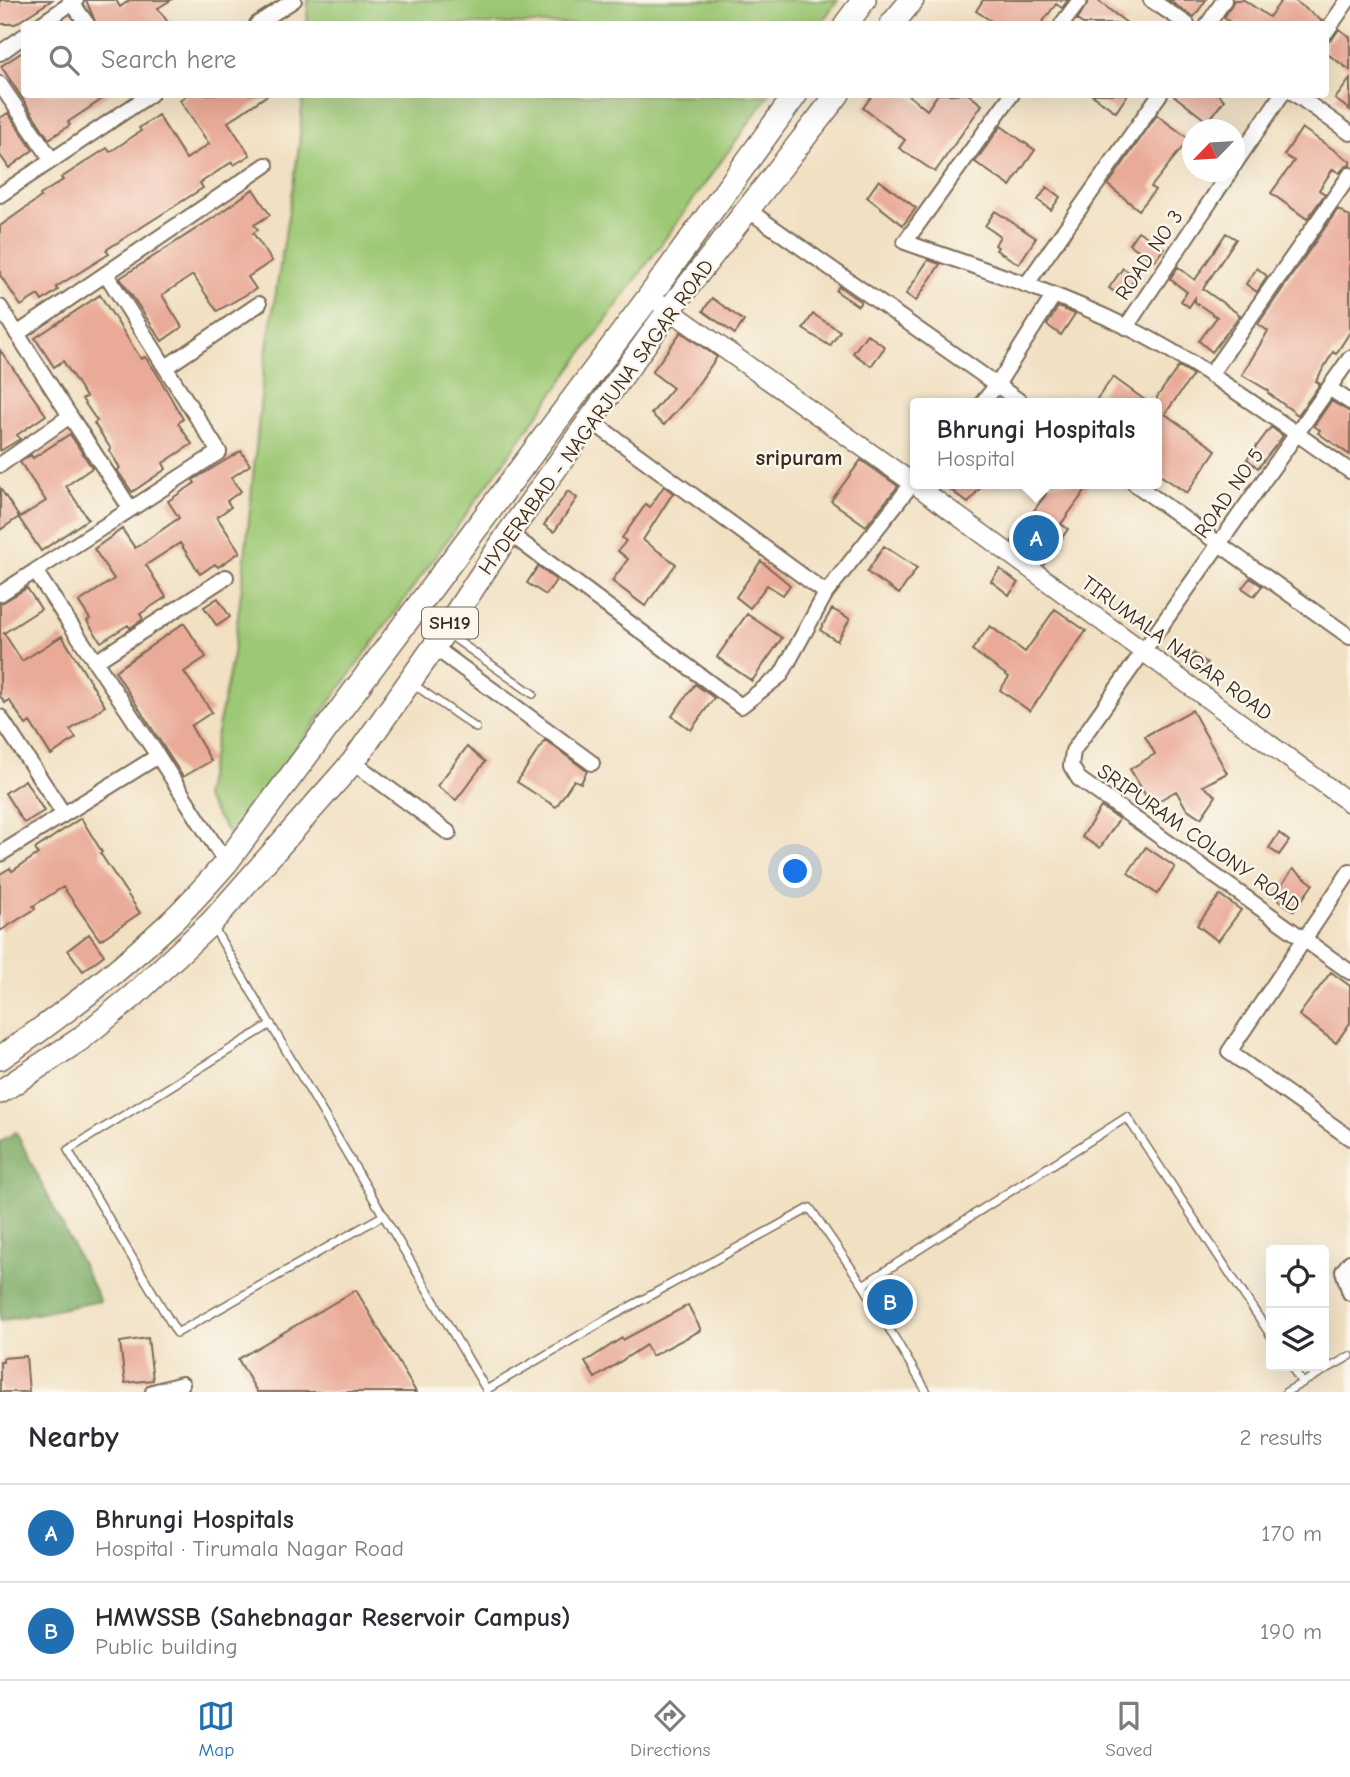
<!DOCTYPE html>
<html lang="en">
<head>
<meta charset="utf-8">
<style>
	:root { --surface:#fff; --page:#f2f2f3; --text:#2b2b33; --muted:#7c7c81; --line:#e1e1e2; --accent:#1f6fb2 }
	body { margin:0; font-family:"Comic Neue",sans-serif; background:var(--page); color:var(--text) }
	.controls { position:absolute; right:21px; bottom:21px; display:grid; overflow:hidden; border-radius:7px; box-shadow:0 7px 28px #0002 }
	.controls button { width:63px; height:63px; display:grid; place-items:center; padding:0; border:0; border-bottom:2px solid var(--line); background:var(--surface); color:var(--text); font:35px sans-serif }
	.compass { position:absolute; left:1182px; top:119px; width:63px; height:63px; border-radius:50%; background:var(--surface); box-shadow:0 7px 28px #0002; rotate:245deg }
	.you { position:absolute; left:796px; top:872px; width:24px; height:24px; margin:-18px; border:5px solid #fff; border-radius:50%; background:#1a73e8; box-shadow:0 0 0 10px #1a73e833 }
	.badge { display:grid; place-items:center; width:46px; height:46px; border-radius:50%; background:var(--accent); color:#fff; font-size:23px; font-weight:700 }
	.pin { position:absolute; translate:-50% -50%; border:4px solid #fff; box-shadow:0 2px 7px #0006 }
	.popup { position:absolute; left:910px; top:398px; width:252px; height:91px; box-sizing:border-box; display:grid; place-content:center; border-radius:7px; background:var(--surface); filter:drop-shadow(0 2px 5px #0005); font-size:23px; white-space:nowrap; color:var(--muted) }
	.popup b { font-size:26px; color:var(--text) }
	.popup::after { content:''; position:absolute; left:50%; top:100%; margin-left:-14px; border:14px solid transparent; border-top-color:var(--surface) }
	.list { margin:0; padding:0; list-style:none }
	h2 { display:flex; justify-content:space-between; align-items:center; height:91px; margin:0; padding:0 28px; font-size:30px }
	h2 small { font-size:23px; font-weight:400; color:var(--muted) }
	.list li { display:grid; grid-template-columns:46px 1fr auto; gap:21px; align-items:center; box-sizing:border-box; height:98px; padding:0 28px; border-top:2px solid var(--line) }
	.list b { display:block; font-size:26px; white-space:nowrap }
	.list p { margin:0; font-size:23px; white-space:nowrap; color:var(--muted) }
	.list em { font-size:23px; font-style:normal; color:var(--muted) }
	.icon { flex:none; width:38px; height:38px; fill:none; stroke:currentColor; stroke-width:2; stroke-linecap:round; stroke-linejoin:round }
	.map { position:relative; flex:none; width:1350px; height:1392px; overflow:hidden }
	.search { position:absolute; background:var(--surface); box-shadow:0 7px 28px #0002; left:21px; right:21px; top:21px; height:77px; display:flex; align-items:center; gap:18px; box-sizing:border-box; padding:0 24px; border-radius:7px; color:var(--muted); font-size:26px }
	.sheet { height:287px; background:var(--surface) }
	nav { display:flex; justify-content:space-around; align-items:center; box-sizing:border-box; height:98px; border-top:2px solid var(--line); background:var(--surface); font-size:19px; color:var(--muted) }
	nav a { display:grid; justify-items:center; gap:4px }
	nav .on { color:var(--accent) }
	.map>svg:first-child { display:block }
</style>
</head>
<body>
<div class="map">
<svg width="1350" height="1392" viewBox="0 0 1350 1392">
	<rect width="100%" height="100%" fill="#fbf7ec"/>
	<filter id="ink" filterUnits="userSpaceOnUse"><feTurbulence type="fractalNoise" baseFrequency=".0143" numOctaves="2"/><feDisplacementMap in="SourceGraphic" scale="14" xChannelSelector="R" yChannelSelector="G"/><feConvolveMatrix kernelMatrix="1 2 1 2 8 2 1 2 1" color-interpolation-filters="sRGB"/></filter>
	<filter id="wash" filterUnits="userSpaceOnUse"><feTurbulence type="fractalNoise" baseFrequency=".00686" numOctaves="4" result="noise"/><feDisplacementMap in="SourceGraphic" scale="28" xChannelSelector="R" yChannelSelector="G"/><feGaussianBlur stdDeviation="1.57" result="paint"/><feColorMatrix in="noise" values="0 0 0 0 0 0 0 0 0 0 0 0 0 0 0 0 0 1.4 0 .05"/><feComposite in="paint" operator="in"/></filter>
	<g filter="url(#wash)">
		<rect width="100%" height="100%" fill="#f1e0c2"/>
		<!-- green -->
		<path fill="#9dc874" stroke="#6c7949" stroke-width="2" d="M308,0h530l-18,24h-513z
			M303,95h466l-537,743 -28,-41 29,-143 10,-76 21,-211 35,-220z"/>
		<!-- forest -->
		<path fill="#7eac66" stroke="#5c6b42" stroke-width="2" d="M16,1132l84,169 -100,20v-179z"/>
		<g id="blocks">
			<!-- building -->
			<path fill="#eaaa98" d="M0,0h52l-37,24h-15z
				M86,0h30l4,7 10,-7h41l-13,8 11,16h-73z
				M983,0h85l-6,8 -6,-4 -15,20h-45l-20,-13z
				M1089,0h8l31,24h-45l-6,-4z
				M1168,0h38l-12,17z
				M1234,0h10l25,17 13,-17h12l28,21 -3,3h-86l-9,-6z
				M1339,29l11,8v33l-24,-17v-11l7,-4z
				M24,51v43h86l-42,28 2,3 -21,14 -48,-73z
				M1350,79v31l-15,-11z
				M188,94h81l-41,28 22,33 -16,10 -2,-3 -32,21 3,5 -97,62 3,4 -53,33 2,3 -16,11 -4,-6 -17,11 -21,-31v-49l41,-29 -1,-2 23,-15 -2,-2 46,-30 3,4 31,-21 -2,-3 19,-13 28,44 23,-15 -29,-44z
				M873,94h34l20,16 11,-16h30l14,11 -47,67 -36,-24 6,-8 -42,-32z
				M1091,94h37l-12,18z
				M1172,94h46l6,6 -16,22z
				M8,113l25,37 -24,18 -9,-13v-37z
				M1157,115l32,24 -38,48 4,3 -16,20 -31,-25z
				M1001,126l34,24 -25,36 -35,-24z
				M1302,128l48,33v4l-5,2 -6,6 -6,-4 -14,21 6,4 -18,25 -36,-26 23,-32 -10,-6z
				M879,180l37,28 -13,17 -36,-28z
				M1047,187l13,10 -9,13 -13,-10z
				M253,189l17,26 -16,10 4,5 -5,3 19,28 -24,16 8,12 -39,22 -24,-36 -31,20 20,32 -20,14 -42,-63 96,-62z
				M1338,209l12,8v115l-14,22 -3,-2 -17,29 4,3 -22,31 -30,-22 1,-2 -27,-16 26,-44 -10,-7z
				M995,211l41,27 -17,26 -23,-14 2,-3 -3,-2 5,-9 -15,-10z
				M1138,231l26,17 -9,13 -26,-17z
				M1226,233l10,6 -33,50 37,26 -28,37 -13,-11 18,-24 -22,-15v-4l-6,9 -8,-6 6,-9 -17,-13 8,-12 17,13z
				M928,260l12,4 -24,37 -10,-7z
				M1123,268l13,9 -14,20 -13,-9z
				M1257,268l10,8 -10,16 -11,-8z
				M839,286l22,16 -3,4 -22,-15z
				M100,295l41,64 4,-2 11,15 27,47 -5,4 14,21 -29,19 3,6 -34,23 -15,-22 3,-2 -11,-18 2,-1 -17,-26 3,-2 -15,-22 4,-2 -23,-36 -9,6 -19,-29z
				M712,298l32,23 -9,13 -32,-23z
				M1058,307l17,7 -14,21 -14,-10z
				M813,314l27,17 -10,15 -27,-17z
				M681,332l36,25 -29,41 -24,27 -13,-11 22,-26 -21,-16z
				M867,334l18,13 -14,19 -18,-13z
				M0,350l46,65 -29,20 3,4 -20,12z
				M1179,366l14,9 -28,39 51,36 -29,43 -30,-20v-76z
				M1113,377l36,26h-55z
				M1331,401l19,11v43l-32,-22 2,-3 -6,-4z
				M1271,427l12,9 -25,32 -11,-9z
				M70,434l22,34 -26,18 22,33 -47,32 -22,-33 27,-17 -26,-39 11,-7 2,3z
				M241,451l9,14 -19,13 10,13 -14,10 4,6 -14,10 23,35 -22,15 -3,-3 -15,10 -20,-31 -34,22 20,32 -26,17 3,5 -13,9 -2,-3 -27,17 -14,-21 3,-2 -11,-17 35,-23 -20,-30 28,-20 13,19 44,-30 -11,-17 27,-18 -2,-3z
				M861,460l37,26 -32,40 -35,-25z
				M943,484h40l-15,19z
				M1032,484h58l-29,40 7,5 -24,35 -32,-23 34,-47z
				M664,486l9,7 -30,47 33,24 -31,42 -33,-25 16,-22 -10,-8 8,-10 -4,-3 24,-34 4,3z
				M0,488l19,29 -19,13z
				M568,491l9,7 -23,34 -10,-7z
				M884,546l33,22 -18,26 -32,-22z
				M761,561l29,24 -7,10 -16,-10 -17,23 -14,-11z
				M538,566l18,14 -10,15 -19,-12z
				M1000,569l18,14 -9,12 -18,-14z
				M1250,578l12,8 -8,10 -12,-8z
				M27,588l14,21 -37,24 18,28 40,-25 43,70 -35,24 6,8 -25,17 -21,-33 -4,3 -17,-25 -4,3 -5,-7v-92z
				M218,598l12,19 -13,9 -13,-19z
				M832,609l18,10 -13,22 -17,-11z
				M1055,609l31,22 -56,80 -30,-21 9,-13 -37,-27 18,-24 35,26z
				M747,614l35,24 -30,43 -35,-24z
				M184,623l22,34 -22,15 28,40 -21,14 20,35 -28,16 -68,-106z
				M1194,653l13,10 -7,10 -13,-10z
				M695,684l19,14 -23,32 -19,-14z
				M1192,710l35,63 -24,13 13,10 -15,22 -15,-10 -10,-17 -25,14 -21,-36 25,-15 -10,-18z
				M545,740l42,31 -6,12 -7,-3 -18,27 -39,-25z
				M467,747l18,15 -29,38 -19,-14z
				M25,780l19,31 -20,12 -19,-30z
				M1101,807l18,12 -19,29 -18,-11z
				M81,818l21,34 -2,1 40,60 -40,27 -37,-53 -30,19 2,3 -35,22v-57l10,-6 2,3 26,-17 -3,-5z
				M1279,833l10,8 -10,14 -10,-7z
				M1146,847l29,20 -18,27 -29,-21z
				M1293,869l20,15 -19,27 -20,-15z
				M1220,895l21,15 -23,31 -21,-16z
				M89,934l15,21 -21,16 -15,-21z
				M1331,972l19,14v37l-14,20 -37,-28z
				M356,1290l60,102h-159l-19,-33z
				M688,1305l13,25 -49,26 -6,-11 -51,33 -10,-16 37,-24 1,2z
				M148,1338l5,42 -28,3 -5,-41z
				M26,1356l3,36h-29v-30h3v-4z"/>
		</g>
	</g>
	<g filter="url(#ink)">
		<use href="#blocks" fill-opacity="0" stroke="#7b6a57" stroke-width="2"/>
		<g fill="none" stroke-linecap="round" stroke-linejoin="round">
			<defs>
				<path id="service" d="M448,634l85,60
					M413,684l63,44
					M212,925l275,466
					M271,1024l-203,126 109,183 207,-118
					M863,1285l64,107
					M1291,1366l11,17
					M486,1390l123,-72 201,-110 53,77 264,-168 144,219
					M1286,1392l64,-36"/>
				<path id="minor" d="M70,0l17,24
					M1151,0l36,24
					M41,24l35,-24
					M257,24l37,-24
					M1062,24l18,-24
					M1208,24l16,-24
					M1326,32l22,-32
					M0,53l24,-17
					M0,84l52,76
					M1012,94l-107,148c74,26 150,50 220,84 78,38 154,96 225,145
					M1295,94l55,39
					M1234,165l48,-71
					M0,195l151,-101
					M748,210l249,175 -15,18
					M1026,285l134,-191
					M0,307l70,109 -70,49
					M1126,327l104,-155
					M17,334l249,-169
					M1350,358l-277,393 -2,15 8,13 271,193
					M166,367l93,-63
					M1210,375l140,-200
					M1329,388l21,14
					M1022,403l-25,-18 57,-90
					M70,416l60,92
					M590,420l236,173
					M1135,484l215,153
					M509,533l232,173 40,-31 45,-82 89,-113
					M35,571l184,-119 -113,-178
					M0,594l35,-23 123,185
					M434,647l158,116
					M95,662l131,-85
					M0,717l63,96
					M353,762l96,71
					M0,854l158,-98 68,107
					M1350,871l-121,181 121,86
					M1350,1262l-7,9 7,22
					M153,1392l29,-8"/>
				<path id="tertiary" d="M661,304l252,179 437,320"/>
				<path id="primary" d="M846,24l18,-24
					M892,24l20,-24
					M0,1058c60,-41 117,-85 170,-135 20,-19 38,-40 56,-60l423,-566 147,-203
					M0,1092l79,-52 54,-44 78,-73 142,-161 81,-115 75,-114 161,-224 168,-215"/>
			</defs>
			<!-- service casing -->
			<use href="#service" stroke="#7b6a57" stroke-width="10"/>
			<!-- minor casing -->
			<use href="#minor" stroke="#7b6a57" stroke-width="18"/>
			<!-- tertiary casing -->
			<use href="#tertiary" stroke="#7b6a57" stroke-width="21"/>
			<!-- primary casing -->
			<use href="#primary" stroke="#7b6a57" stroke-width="26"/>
			<!-- service -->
			<use href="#service" stroke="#fff" stroke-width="7"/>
			<!-- minor -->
			<use href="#minor" stroke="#fff" stroke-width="14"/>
			<!-- tertiary -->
			<use href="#tertiary" stroke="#fff" stroke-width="18"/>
			<!-- primary -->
			<use href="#primary" stroke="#fff" stroke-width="23"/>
		</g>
	</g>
	<g text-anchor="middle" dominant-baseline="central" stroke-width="5" stroke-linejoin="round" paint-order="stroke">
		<!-- shield labels -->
		<rect fill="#fbf7ec" stroke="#75685c" stroke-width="2" x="422" y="607.5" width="56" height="31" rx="5"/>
		<g font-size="19" font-weight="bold" fill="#3b2a1e">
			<text x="450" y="623">SH19</text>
		</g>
		<!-- street labels -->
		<g font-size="21" fill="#3b2a1e" stroke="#fbf7ec">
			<text transform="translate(1149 255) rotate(-56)">ROAD NO 3</text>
			<text transform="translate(596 417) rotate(-54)">HYDERABAD - NAGARJUNA SAGAR ROAD</text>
			<text transform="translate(1229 493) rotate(-55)">ROAD NO 5</text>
			<text transform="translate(1177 648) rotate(36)">TIRUMALA NAGAR ROAD</text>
			<text transform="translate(1199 838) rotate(35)">SRIPURAM COLONY ROAD</text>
		</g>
		<!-- neighbourhood labels -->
		<g font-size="23" font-weight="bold" fill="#3b2a1e" stroke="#fbf7ec">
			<text x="799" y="457">sripuram</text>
		</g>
	</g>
</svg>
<div class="controls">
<button><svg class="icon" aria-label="locate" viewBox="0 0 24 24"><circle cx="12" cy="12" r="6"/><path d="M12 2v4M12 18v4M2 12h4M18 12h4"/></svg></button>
<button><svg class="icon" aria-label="layers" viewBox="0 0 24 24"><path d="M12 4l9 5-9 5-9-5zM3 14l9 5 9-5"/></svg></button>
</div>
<svg class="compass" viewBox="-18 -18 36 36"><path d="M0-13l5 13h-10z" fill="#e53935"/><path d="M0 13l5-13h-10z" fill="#7c7c81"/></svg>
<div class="you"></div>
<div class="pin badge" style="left:1036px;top:538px">A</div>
<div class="popup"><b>Bhrungi Hospitals</b>Hospital</div>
<div class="pin badge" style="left:890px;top:1302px">B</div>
<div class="search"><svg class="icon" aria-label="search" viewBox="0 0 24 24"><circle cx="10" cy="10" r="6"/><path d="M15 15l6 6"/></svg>Search here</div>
</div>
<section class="sheet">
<h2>Nearby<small>2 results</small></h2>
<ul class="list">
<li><span class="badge">A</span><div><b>Bhrungi Hospitals</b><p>Hospital · Tirumala Nagar Road</p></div><em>170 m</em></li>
<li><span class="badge">B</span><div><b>HMWSSB (Sahebnagar Reservoir Campus)</b><p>Public building</p></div><em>190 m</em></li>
</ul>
</section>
<nav>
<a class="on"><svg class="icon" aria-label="map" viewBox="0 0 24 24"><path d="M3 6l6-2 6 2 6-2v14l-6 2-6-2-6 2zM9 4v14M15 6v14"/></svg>Map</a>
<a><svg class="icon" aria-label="directions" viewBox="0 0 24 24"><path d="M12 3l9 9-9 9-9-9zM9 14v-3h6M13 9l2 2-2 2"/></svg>Directions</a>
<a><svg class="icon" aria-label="saved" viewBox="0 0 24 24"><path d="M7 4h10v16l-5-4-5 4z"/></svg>Saved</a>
</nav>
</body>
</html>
